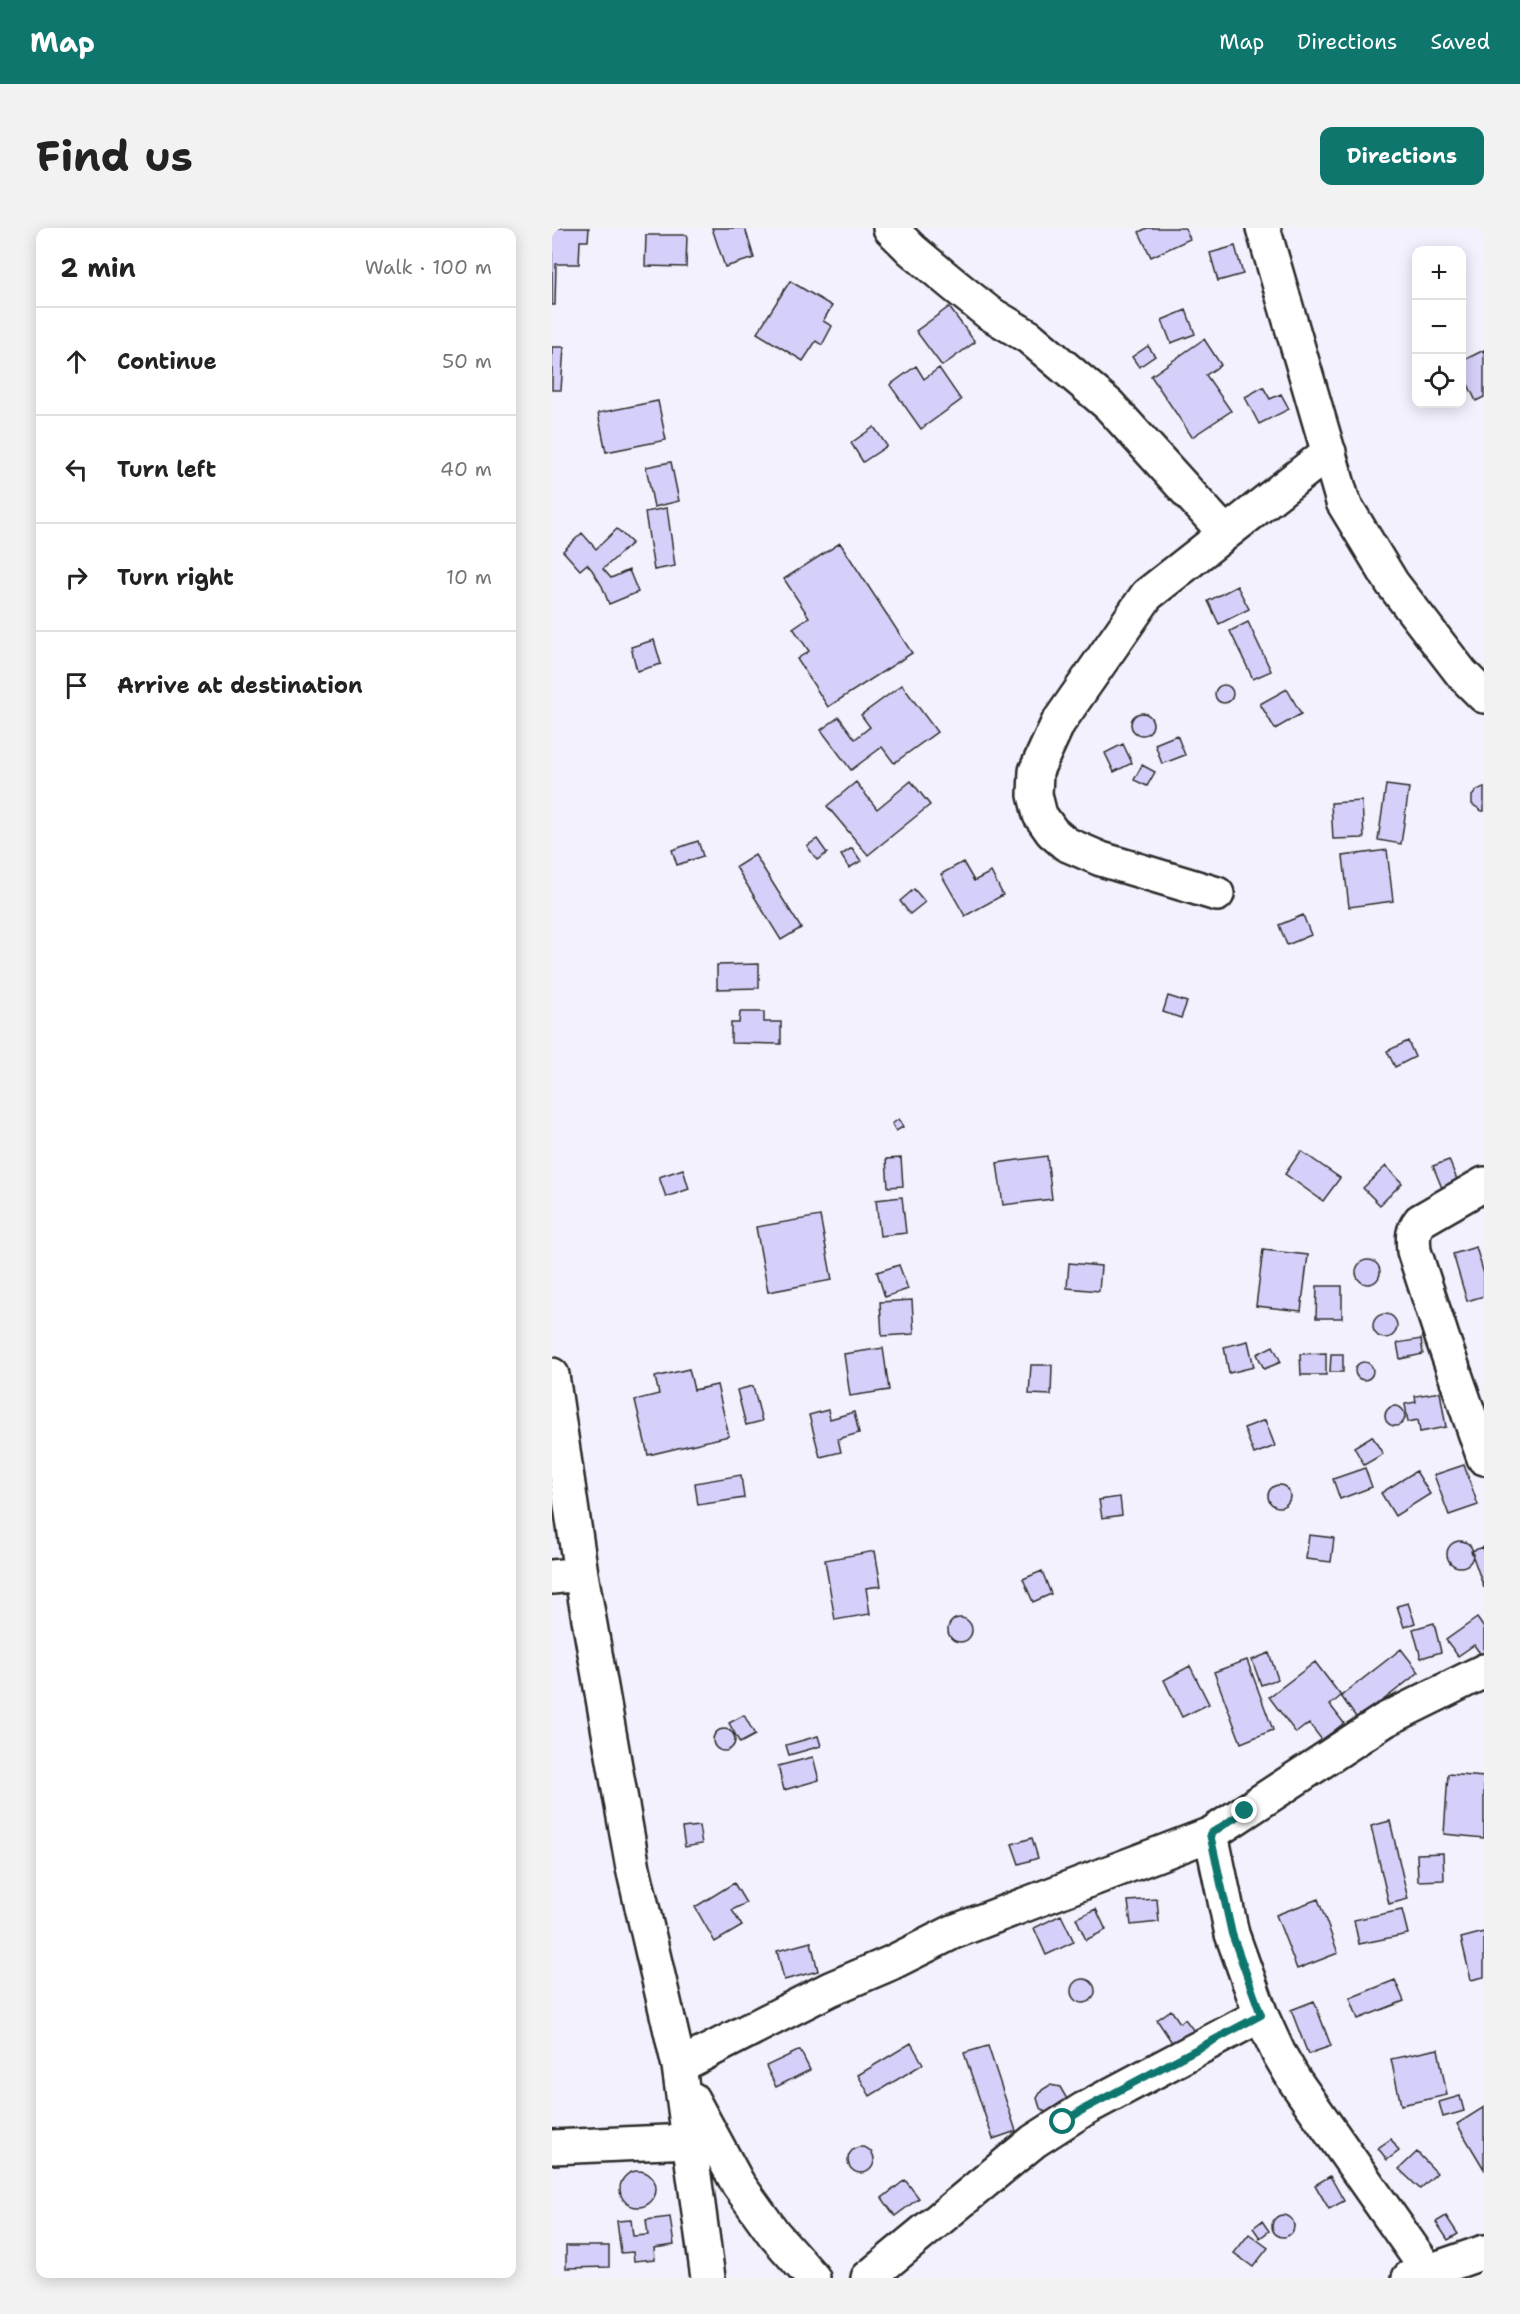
<!DOCTYPE html>
<html lang="en">
<head>
<meta charset="utf-8">
<style>
	:root { --surface:#fff; --page:#f2f2f2; --text:#222; --muted:#767676; --line:#e0e0e0; --accent:#0f766e }
	body { margin:0; font-family:"Shantell Sans",sans-serif; background:var(--page); color:var(--text) }
	.controls { position:absolute; right:18px; top:18px; display:grid; overflow:hidden; border-radius:12px; box-shadow:0 3px 15px #0003 }
	.controls button { width:54px; height:54px; display:grid; place-items:center; padding:0; border:0; border-bottom:2px solid var(--line); background:var(--surface); color:var(--text); font:30px sans-serif }
	.stop { position:absolute; width:18px; height:18px; margin:-14px; border:4px solid #0f766e; border-radius:50%; background:#fff }
	.stop.end { background:#0f766e; border-color:#fff; box-shadow:0 2px 6px #0008 }
	.list { margin:0; padding:0; list-style:none }
	h2 { display:flex; justify-content:space-between; align-items:center; height:78px; margin:0; padding:0 24px; font-size:26px }
	h2 small { font-size:20px; font-weight:400; color:var(--muted) }
	.list li { display:grid; grid-template-columns:39px 1fr auto; gap:18px; align-items:center; box-sizing:border-box; height:108px; padding:0 24px; border-top:2px solid var(--line) }
	.list b { display:block; font-size:22px; white-space:nowrap }
	.list em { font-size:20px; font-style:normal; color:var(--muted) }
	.icon { flex:none; width:33px; height:33px; fill:none; stroke:currentColor; stroke-width:2; stroke-linecap:round; stroke-linejoin:round }
	.map { position:relative; flex:none; width:932px; height:2050px; overflow:hidden; border-radius:12px }
	header { display:flex; align-items:center; gap:36px; box-sizing:border-box; height:84px; padding:0 30px; background:var(--accent); color:#fff }
	header strong { font-size:28px }
	nav { display:flex; gap:33px; margin-inline-start:auto; font-size:21px }
	.intro { display:flex; align-items:center; justify-content:space-between; box-sizing:border-box; height:144px; padding:0 36px }
	h1 { margin:0; font-size:42px }
	.button { padding:15px 27px; border-radius:12px; background:var(--accent); color:#fff; font-size:21px; font-weight:700 }
	main { display:flex; gap:36px; padding:0 36px }
	aside { flex:1; background:var(--surface); border-radius:12px; box-shadow:0 3px 15px #0003 }
	.map>svg:first-child { display:block }
</style>
</head>
<body>
<header>
<strong>Map</strong>
<nav><a>Map</a><a>Directions</a><a>Saved</a></nav>
</header>
<div class="intro"><h1>Find us</h1><a class="button">Directions</a></div>
<main>
<aside>
<h2>2 min<small>Walk · 100 m</small></h2>
<ul class="list">
<li><svg class="icon" aria-label="ahead" viewBox="0 0 24 24"><path d="M12 20V5M6 11l6-6 6 6"/></svg><div><b>Continue</b></div><em>50 m</em></li>
<li><svg class="icon" aria-label="left" viewBox="0 0 24 24"><path d="M17 20v-9H6M10 6l-5 5 5 5"/></svg><div><b>Turn left</b></div><em>40 m</em></li>
<li><svg class="icon" aria-label="right" viewBox="0 0 24 24"><path d="M7 20v-9h11M14 6l5 5-5 5"/></svg><div><b>Turn right</b></div><em>10 m</em></li>
<li><svg class="icon" aria-label="arrive" viewBox="0 0 24 24"><path d="M6 21V4h12l-3 4 3 4H6"/></svg><div><b>Arrive at destination</b></div></li>
</ul>
</aside>
<div class="map">
<svg width="932" height="2050" viewBox="0 0 932 2050">
	<rect width="100%" height="100%" fill="#f2f1fd"/>
	<filter id="ink" filterUnits="userSpaceOnUse"><feTurbulence type="fractalNoise" baseFrequency=".0167" numOctaves="2"/><feDisplacementMap in="SourceGraphic" scale="12" xChannelSelector="R" yChannelSelector="G"/><feConvolveMatrix kernelMatrix="1 2 1 2 8 2 1 2 1" color-interpolation-filters="sRGB"/></filter>
	<g filter="url(#ink)">
		<!-- building -->
		<path fill="#d5d0f9" stroke="#2b2b2b" stroke-width="1.5" d="M0,0h37l-1,13h-8l-1,23h-23l-1,41h-3z
			M160,0h33l9,30 -29,9z
			M595,0h38l5,11 -39,18 -12,-25z
			M94,7h41l-1,32 -41,-1z
			M683,18l8,28 -25,7 -8,-28z
			M238,53l42,25 -9,15 9,5 -10,19 -6,-4 -13,20 -46,-28z
			M397,79l26,35 -33,24 -26,-35z
			M634,82l9,24 -24,9 -9,-23z
			M652,111l17,26 -15,10 25,36 -39,26 -41,-61z
			M596,118l7,10 -16,11 -7,-10z
			M0,119h12l-3,43h-9z
			M932,122v47l-8,4 -14,-29v-11z
			M364,138l8,13 15,-11 22,32 -40,29 -31,-44z
			M711,159l7,12 11,-5 8,15 -30,15 -14,-27z
			M106,173l8,39 -60,12 -8,-39z
			M322,199l13,19 -24,16 -12,-19z
			M119,234l8,39 -25,6 -8,-40z
			M115,280l8,58 -21,4 -9,-58z
			M65,301l15,14 -29,26 8,9 18,-8 9,22 -29,12 -7,-18 -10,-16 -5,-6 -7,6 -17,-19 19,-18 14,16z
			M288,315l72,110 -84,54 -31,-48 12,-8 -16,-23 16,-11 -25,-38z
			M685,358l12,23 -30,15 -11,-23z
			M696,394l23,49 -18,8 -23,-48z
			M102,412l7,24 -24,7 -6,-24z
			M663 466a9 9 0 1 1 18 0a9 9 0 1 1-18 0Z
			M350,457l35,47 -43,31 -12,-16 -31,23 -30,-40 18,-13 16,22 15,-12 -9,-12z
			M735,461l14,25 -26,15 -15,-25z
			M579 496a11 11 0 1 1 22 0a11 11 0 1 1-22 0Z
			M625,507l8,20 -23,9 -7,-20z
			M571,516l9,19 -18,9 -9,-19z
			M590,537l13,7 -8,14 -13,-6z
			M359,553l19,24 -62,50 -41,-49 29,-24 21,27z
			M834,557l23,3 -8,56 -23,-4z
			M932,559v24h-2l-10,-7v-8l5,-6z
			M810,573l2,37 -31,1 -2,-36z
			M265,611l10,14 -10,7 -10,-14z
			M146,613l5,15 -26,9 -5,-15z
			M300,620l9,13 -12,7 -8,-13z
			M835,622l6,51 -44,6 -6,-51z
			M203,627l46,73 -20,12 -45,-73z
			M411,634l11,19 17,-9 12,23 -38,21 -24,-42z
			M362,661l11,13 -15,12 -10,-13z
			M751,687l8,20 -24,10 -8,-20z
			M207,736v24l-42,1v-24z
			M616,768l19,6 -6,16 -18,-6z
			M188,784h24v10h17v22l-50,-1v-20h8z
			M856,813l7,16 -20,10 -8,-16z
			M347,891l4,8 -7,4 -4,-7z
			M749,923l39,27 -17,23 -38,-27z
			M495,928l5,43 -49,6 -6,-42z
			M349,930l2,28 -15,1 -2,-28z
			M897,932l9,22 -16,6 -9,-22z
			M834,938l16,17 -22,22 -17,-17z
			M131,941l6,20 -23,8 -7,-20z
			M350,969l4,36 -26,3 -4,-36z
			M268,988l12,64 -64,12 -12,-65z
			M924,1019l8,27v22l-17,5 -14,-47z
			M711,1022l45,5 -7,56 -45,-5z
			M804 1044a12 12 0 1 1 24 0a12 12 0 1 1-24 0Z
			M517,1035l32,3 -2,25 -32,-3z
			M347,1037l9,24 -23,8 -8,-25z
			M765,1058h25v32h-26z
			M360,1072l2,34 -32,2 -2,-34z
			M821 1098a12 12 0 1 1 24 0a12 12 0 1 1-24 0Z
			M869,1111l2,15 -23,5 -3,-16z
			M696,1113l6,26 -25,6 -5,-26z
			M721,1118l8,16 -17,7 -7,-15z
			M331,1120l6,42 -39,6 -6,-42z
			M774,1125v22h-25l-1,-21z
			M779,1126h12v18h-13z
			M803 1143a9 9 0 1 1 18 0a9 9 0 1 1-18 0Z
			M479,1137h21l-1,30 -22,-1z
			M137,1141l5,21 23,-5 12,51 -81,19 -13,-55 24,-6 -4,-17z
			M201,1158l9,35 -16,4 -9,-35z
			M888,1164l6,35 -26,5 -2,-12 -10,2 -3,-18 11,-2 -1,-6z
			M833 1188a10 10 0 1 1 20 0a10 10 0 1 1-20 0Z
			M276,1182l2,9 24,-7 5,21 -21,6 3,13 -21,5 -11,-42z
			M713,1192l10,26 -21,8 -10,-26z
			M820,1208l11,18 -19,11 -10,-18z
			M912,1237l14,40 -29,10 -15,-40z
			M813,1240l7,19 -32,12 -7,-20z
			M864,1243l14,23 -35,22 -14,-23z
			M189,1247l3,23 -46,7 -3,-22z
			M716 1268a11 11 0 1 1 22 0a11 11 0 1 1-22 0Z
			M568,1269l2,18 -20,3 -3,-18z
			M757,1307l25,3 -3,24 -25,-3z
			M895 1326a13 13 0 1 1 26 0a13 13 0 1 1-26 0Z
			M932,1319v41l-13,-37z
			M323,1323l6,35 -15,2 4,26 -35,6 -10,-60z
			M490,1343l9,23 -18,8 -10,-23z
			M856,1375l7,20 -11,4 -7,-21z
			M925,1390l7,10v26l-2,2 -8,-11 -16,11 -12,-16z
			M396 1402a12 12 0 1 1 24 0a12 12 0 1 1-24 0Z
			M882,1395l7,29 -20,6 -8,-29z
			M849,1421l18,23 -61,48 -17,-24z
			M717,1425l9,26 -17,6 -9,-25z
			M695,1432l26,70 -32,13 -27,-71z
			M763,1434l26,34 -11,9 14,18 -22,17 -13,-17 -13,10 -27,-36z
			M638,1438l19,38 -27,13 -18,-37z
			M192,1487l11,20 -15,8 -11,-20z
			M161 1512a11 11 0 1 1 22 0a11 11 0 1 1-22 0Z
			M266,1508l3,10 -32,9 -3,-10z
			M261,1529l6,23 -35,10 -6,-24z
			M896,1546l36,3v61l-40,-4z
			M838,1593l18,78 -19,5 -18,-78z
			M147,1598l3,18 -17,3 -3,-19z
			M480,1610l6,20 -19,6 -7,-20z
			M891,1625l1,27 -26,1 -1,-27z
			M182,1655l12,20 -14,7 10,16 -27,16 -20,-35z
			M605,1671l2,23 -28,3 -3,-24z
			M766,1671l20,54 -41,16 -21,-54z
			M544,1681l10,21 -20,10 -10,-22z
			M850,1682l6,24 -49,10 -5,-24z
			M509,1687l13,27 -28,13 -12,-27z
			M932,1704v45l-13,3 -10,-42z
			M259,1714l7,29 -34,9 -7,-29z
			M519 1763a12 12 0 1 1 24 0a12 12 0 1 1-24 0Z
			M843,1752l9,21 -46,18 -8,-21z
			M762,1773l17,45 -23,8 -17,-44z
			M619,1782l9,13 5,-4 12,16 -20,15 -20,-30z
			M359,1815l12,21 -53,32 -12,-21z
			M436,1818l28,85 -23,8 -29,-86z
			M886,1821l9,46 -46,10 -10,-46z
			M248,1822l10,20 -34,17 -10,-21z
			M498,1857l10,2 7,12 -1,4 -18,11 -8,-6 -3,-10 5,-8z
			M908,1868l4,15 -21,6 -4,-15z
			M932,1879v62l-27,-45z
			M839,1911l8,12 -12,9 -9,-12z
			M296 1932a13 13 0 1 1 26 0a13 13 0 1 1-26 0Z
			M865,1924l20,21 -17,16 -21,-20z
			M68 1961a18 18 0 1 1 36 0a18 18 0 1 1-36 0Z
			M778,1948l14,25 -15,8 -14,-24z
			M353,1952l14,18 -24,18 -13,-18z
			M720 1998a11 11 0 1 1 22 0a11 11 0 1 1-22 0Z
			M894,1988l12,18 -10,6 -12,-18z
			M118,1989l4,28 -20,3 1,11 -21,2 -1,-9 -12,1 -4,-32 14,-1 2,16 15,-1 -2,-15z
			M710,1993l7,10 -9,7 -7,-10z
			M697,2006l19,14 -15,19 -19,-14z
			M14,2018h43v21l-43,1z"/>
		<g fill="none" stroke-linecap="round" stroke-linejoin="round">
			<defs>
				<path id="minor" d="M338,0l22,22 42,35 35,28 40,24 80,68 116,128
					M711,0l80,274 49,81 70,91 22,22
					M665,666l-116,-35 -35,-15 -14,-12 -12,-17 -5,-20 1,-24 22,-48 89,-128 182,-143
					M932,956l-64,37c-8,10 -7,17 -6,30l28,86 42,121
					M0,1147l29,199 52,294 46,198 29,212
					M0,1349l29,-3
					M127,1838l151,-77 61,-26 62,-31 258,-98
					M140,1871l46,85 36,50 39,44
					M0,1919l138,-6
					M876,2043l-133,-190 -17,-29 -17,-37 -29,-81 -21,-100 174,-114 99,-49
					M316,2050l166,-137 50,-32 177,-94
					M857,2050l75,-26"/>
			</defs>
			<!-- minor casing -->
			<use href="#minor" stroke="#2b2b2b" stroke-width="38"/>
			<!-- minor -->
			<use href="#minor" stroke="#fff" stroke-width="33"/>
		</g>
	</g>
	<g fill="none" stroke-linecap="round" stroke-linejoin="round" filter="url(#ink)">
		<!-- route -->
		<path stroke="#0f766e" stroke-width="8" d="M511,1894l21,-13 177,-94 -29,-81 -22,-100 35,-23"/>
	</g>
</svg>
<div class="controls">
<button>+</button>
<button>−</button>
<button><svg class="icon" aria-label="locate" viewBox="0 0 24 24"><circle cx="12" cy="12" r="6"/><path d="M12 2v4M12 18v4M2 12h4M18 12h4"/></svg></button>
</div>
<div class="stop" style="left:511px;top:1894px"></div>
<div class="stop end" style="left:693px;top:1583px"></div>
</div>
</main>
</body>
</html>
